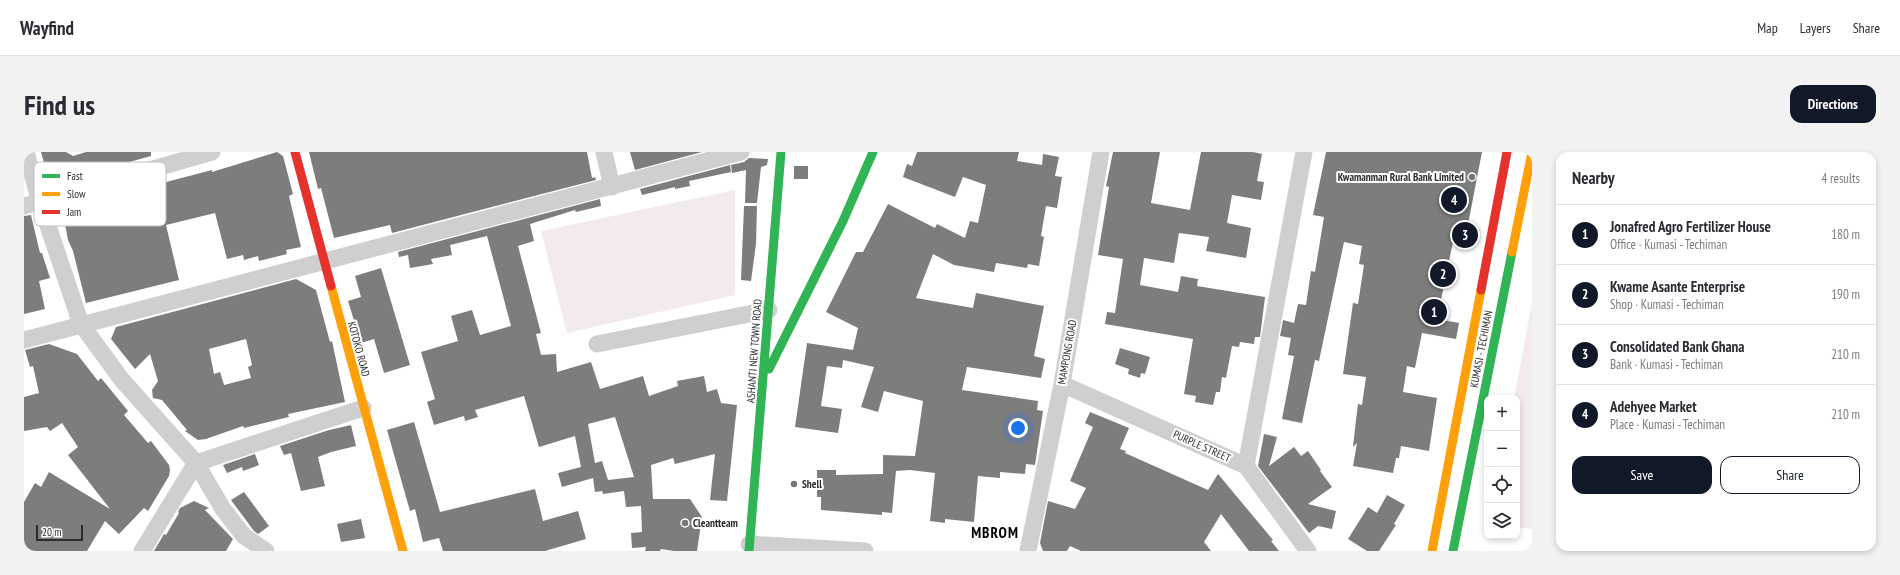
<!DOCTYPE html>
<html lang="en">
<head>
<meta charset="utf-8">
<style>
	:root { --surface:#fff; --page:#f2f2f3; --text:#2b2b33; --muted:#7c7c81; --line:#e1e1e2; --accent:#111827 }
	body { margin:0; font-family:"PT Sans Narrow",sans-serif; background:var(--page); color:var(--text) }
	.controls { position:absolute; right:12px; bottom:12px; display:grid; overflow:hidden; border-radius:8px; box-shadow:0 2px 6px #0003 }
	.controls button { width:36px; height:36px; display:grid; place-items:center; padding:0; border:0; border-bottom:1px solid var(--line); background:var(--surface); color:var(--text); font:20px sans-serif }
	.scale { position:absolute; left:12px; bottom:10px; width:47px; box-sizing:border-box; padding-left:4px; border:2px solid #2c2c2c; border-top:0; font-size:11px; line-height:14px; white-space:nowrap; color:#2c2c2c; -webkit-text-stroke:3px #fff; paint-order:stroke }
	.you { position:absolute; left:994px; top:276px; width:14px; height:14px; margin:-10px; border:3px solid #fff; border-radius:50%; background:#1a73e8; box-shadow:0 0 0 6px #1a73e833 }
	.badge { display:grid; place-items:center; width:26px; height:26px; border-radius:50%; background:var(--accent); color:#fff; font-size:13px; font-weight:700 }
	.pin { position:absolute; translate:-50% -50%; border:2px solid #fff; box-shadow:0 1px 4px #0006 }
	.list { margin:0; padding:0; list-style:none }
	h2 { display:flex; justify-content:space-between; align-items:center; height:52px; margin:0; padding:0 16px; font-size:17px }
	h2 small { font-size:13px; font-weight:400; color:var(--muted) }
	.list li { display:grid; grid-template-columns:26px 1fr auto; gap:12px; align-items:center; box-sizing:border-box; height:60px; padding:0 16px; border-top:1px solid var(--line) }
	.list b { display:block; font-size:15px; white-space:nowrap }
	.list p { margin:0; font-size:13px; white-space:nowrap; color:var(--muted) }
	.list em { font-size:13px; font-style:normal; color:var(--muted) }
	.actions { display:flex; gap:8px; padding:12px 16px }
	.actions a { flex:1; padding:9px 0; border:1px solid var(--accent); border-radius:12px; text-align:center; font-size:14px; color:var(--accent) }
	.actions .main { background:var(--accent); color:#fff }
	.icon { flex:none; width:22px; height:22px; fill:none; stroke:currentColor; stroke-width:2; stroke-linecap:round; stroke-linejoin:round }
	.map { position:relative; flex:none; width:1508px; height:399px; overflow:hidden; border-radius:12px }
	header { display:flex; align-items:center; gap:24px; box-sizing:border-box; height:56px; padding:0 20px; background:var(--surface); border-bottom:1px solid var(--line) }
	header strong { font-size:19px }
	nav { display:flex; gap:22px; margin-inline-start:auto; font-size:14px }
	.intro { display:flex; align-items:center; justify-content:space-between; box-sizing:border-box; height:96px; padding:0 24px }
	h1 { margin:0; font-size:28px }
	.button { padding:10px 18px; border-radius:12px; background:var(--accent); color:#fff; font-size:14px; font-weight:700 }
	main { display:flex; gap:24px; padding:0 24px }
	aside { flex:1; background:var(--surface); border-radius:12px; box-shadow:0 2px 6px #0003 }
	.map>svg:first-child { display:block }
</style>
</head>
<body>
<header>
<strong>Wayfind</strong>
<nav><a>Map</a><a>Layers</a><a>Share</a></nav>
</header>
<div class="intro"><h1>Find us</h1><a class="button">Directions</a></div>
<main>
<div class="map">
<svg width="1508" height="399" viewBox="0 0 1508 399">
	<rect width="100%" height="100%" fill="#fff"/>
	<!-- green -->
	<path fill="#f3ebeb" d="M711,38v105l-168,38 -26,-102z
		M1508,150v227l-15,-2v-129h-3z"/>
	<!-- building -->
	<path fill="#7d7d7d" fill-rule="evenodd" d="M17,0h25l7,4 13,-4h65v4l-87,24 -18,-10z
		M253,0l6,4 10,38 -4,2 12,51 -15,3 1,4 -28,7 -1,-5 -14,4 -1,-5 -16,4 -12,-46 -49,12 13,55 -93,23 -13,-52 -5,-11 -4,-21 6,-9 40,-10 -1,-3 103,-27v2z
		M285,0h278l5,26 3,-1 1,3 -204,53 -2,-8 -56,13 -13,-50 -3,1z
		M606,0h72l-67,18z
		M893,0h102l-2,9 25,4 1,-11 16,3 -4,19 7,1 -5,31 -11,-2 -5,30 3,1 -5,29 -11,-2 -1,4 -31,-5 -2,9 -40,-7 -21,-11 -17,44 57,10 3,-15 68,13 -10,50 11,3 -4,19 -74,-11 -5,23 76,11 -1,9 6,1 -8,54 -9,-1 -1,10 -25,-2v6l-22,-2 -4,46 -29,-3v4l-15,-2 5,-48 -25,-3 -14,1 -4,42 -10,-1v3l-61,-5v-13h-4v-27h19v5l47,-1v-19l32,1 8,-55 -39,-10 -6,21 -17,-5 13,-40 -31,-7 -1,8 -15,-2 -6,40 21,3 -4,24 -43,-6 12,-84 46,7 5,-22 -32,-16 30,-60h7l25,-48 47,24 2,-4 28,14 5,-17 8,2 8,-38 -23,-8 -8,20 -52,-20 4,-13 5,2z
		M1089,0h47l-9,51 39,7 11,-58h52l9,2 -5,27 7,1 -3,18 -29,-5 -5,28 24,5 -5,30 -40,-7 3,-14 -30,-4 -5,30 -30,-5 -4,27 38,7 3,-16 17,3 -1,7 68,11 -5,40h-5l-1,7 -14,-2 -1,5 -7,-1 -6,32 -4,-1 -2,15h-4l-3,13 -18,-3 1,-6 -12,-2 9,-55 -88,-15 2,-12 8,1 8,-54 -25,-4 11,-68 -3,-1z
		M1302,0h156l-18,93 -11,-3 -16,77 22,4 -3,16 -34,-6 -7,35 -8,-2 -4,26 34,6 -8,53 -28,-5 -2,12h-3l-3,15 -40,-7 4,-23 -4,4 3,-27 2,-16 4,1 4,-28 -23,-3 10,-71 5,1 6,-39 -5,-1 3,-18 -18,-4 -25,119 -4,-1 -13,63 -20,-4 12,-63 -6,-1 3,-17 -11,-2 3,-16 11,3 4,-19 8,1 5,-34 4,1 9,-55 -11,-2z
		M725,6l19,1 -1,6 -6,2 -4,36h-12l1,-33 -14,3 -1,-8 13,-3z
		M706,13l1,7 -42,9 1,5 -15,3v-2l-33,8 -2,-6z
		M770,14h14v13h-14z
		M576,47l1,7 -4,1 -21,5 -1,-2 -45,14 4,17 -16,5 23,87 -5,1 5,21 15,-1 1,18 34,-10 9,27 43,-13 6,20 29,-10 -1,-5 27,-5 3,16 10,-3 4,14 16,2 -10,96 -17,-1 5,-46 -40,10 -2,-6 -22,7 2,34h37l12,18 -5,34h-23l-13,-2 -1,2h-15l1,-4 -14,1 -1,-15 11,-1 -1,-26 -15,1 -2,-16 -21,3 -1,-3 -7,1 -2,-14 -31,9 -4,-14 23,-6 -6,-31 -36,11 -15,-51 -49,14 3,7 -13,4 -1,-5 -30,9 -7,-23 8,-3 -14,-47 37,-11 -7,-25 21,-6 8,25 31,-9 -24,-90 -37,9 2,10 -21,4 2,5 -23,4 -2,-13 -9,2 -1,-5zM591,265l19,60 -26,3 -6,-19 -7,2 -7,-39z
		M720,54h13l-1,38 -5,37 -10,-1z
		M7,63l9,38h2l8,25 -11,3 6,28 -21,5v-98z
		M357,116l29,97 -26,8 -10,-34 -13,4 -13,-42 13,-4 -6,-21z
		M272,127l20,11 14,52 2,-1 13,61 -57,12 1,3 -45,11 -1,-2 -37,13 -8,1 -13,-9 2,-1 -25,-30 -9,-2 -1,-8 6,-9 -8,-27 -15,15 -24,-30 5,-12zM222,187l6,26 -4,2 3,11 -27,7 -4,-13 -6,2 -5,-25z
		M25,192l28,10 21,27 3,-3 27,33 -4,4 24,28 3,-2 18,24 1,5 -1,6 -21,35 -4,-3 -25,26 -14,-13 -18,30h-63v-49l11,-19 6,4 8,-15 61,37 -42,-54 10,-8 -16,-24 -12,8 -3,-4 -23,4v-34l15,-4 -6,-27 -3,1 -5,-17z
		M1096,196l30,9 -5,17 -4,-1 -1,5 -12,-4 1,-5 -14,-5z
		M1066,260l39,16 -9,21 6,2 -1,2 83,37 10,-16 55,66 -2,1 8,10h-30l-28,-37 -17,28 7,9h-130l-11,-5 -3,5h-24l-3,-8 8,-42 27,8 11,-21 -16,-7 23,-54 -8,-4z
		M390,270l26,90 95,-23 8,32 35,-10 8,28 -41,12h-102l-4,-13 -16,4 -8,-33 -5,2 -23,-81z
		M327,273l5,21 -25,6 -13,5 7,29 -24,5 -10,-38 -7,2 -4,-9 49,-16z
		M1240,282l13,3 -8,29 25,-19 7,9 7,-5 13,19 -1,1 12,16 -24,17 28,7 -4,18 -14,-3 -9,7 -51,-67z
		M231,302l4,11 -16,6 -1,-4 -15,6 -4,-8z
		M220,340l25,34 -11,8 -4,-3 -23,-31z
		M1363,343l18,10 -11,19 2,1 -17,26h-12l-19,-12 20,-32 9,6z
		M170,349l15,7 -4,2 28,29 -7,12h-72l10,-17 2,1 13,-22 -1,-1 2,-4z
		M337,367l4,19 -24,4 -4,-18z"/>
	<g fill="none" stroke-linecap="round" stroke-linejoin="round">
		<!-- street -->
		<path stroke="#cfcfcf" stroke-width="17" d="M2,0l14,50 41,122 41,56 74,83 27,46 21,27 22,15
			M580,0l8,35
			M0,54l188,-54
			M0,188l717,-188
			M573,192l172,-34
			M1038,232l184,82 62,85
			M1222,314l58,-314
			M725,392l116,7
			M118,399l54,-88 167,-55
			M1004,399l34,-167 39,-232"/>
		<!-- fast -->
		<path stroke="#30b455" stroke-width="9" d="M745,217l74,-148 30,-69
			M725,399l32,-399
			M1429,399l59,-299"/>
		<!-- slow -->
		<path stroke="#ff9f0a" stroke-width="9" d="M1488,100l20,-100
			M307,134l72,265
			M1408,399l49,-261"/>
		<!-- jam -->
		<path stroke="#e5322d" stroke-width="9" d="M271,0l36,134
			M1457,138l26,-138"/>
	</g>
	<!-- markers -->
	<g fill="#767676" stroke="#fff" stroke-width="1.5">
		<circle cx="1448" cy="25" r="4"/>
		<circle cx="770" cy="332" r="4"/>
		<circle cx="661" cy="371" r="4"/>
	</g>
	<g text-anchor="middle" dominant-baseline="central" stroke-width="4" stroke-linejoin="round" paint-order="stroke">
		<!-- poi labels -->
		<g font-size="11" font-weight="bold" fill="#2c2c2c" stroke="#fff" text-anchor="start">
			<text x="1440" y="25" text-anchor="end">Kwamanman Rural Bank Limited</text>
			<text x="778" y="332">Shell</text>
			<text x="669" y="371">Cleantteam</text>
		</g>
		<!-- street labels -->
		<g font-size="11" fill="#2c2c2c" stroke="#fff">
			<text transform="translate(335 197) rotate(75)">KOTOKO ROAD</text>
			<text transform="translate(1457 197) rotate(-79)">KUMASI - TECHIMAN</text>
			<text transform="translate(730 199) rotate(-86)">ASHANTI NEW TOWN ROAD</text>
			<text transform="translate(1043 200) rotate(-80)">MAMPONG ROAD</text>
			<text transform="translate(1178 294) rotate(24)">PURPLE STREET</text>
		</g>
		<!-- district labels -->
		<g font-size="15" font-weight="bold" letter-spacing="1" fill="#000" stroke="#fff">
			<text x="971" y="380">MBROM</text>
		</g>
	</g>
	<!-- legend -->
	<rect x="10" y="10" width="132" height="64" rx="6" fill="#fff" stroke="#c0c0c0" stroke-width="1"/>
	<rect x="18" y="22" width="18" height="4" fill="#30b455"/>
	<rect x="18" y="40" width="18" height="4" fill="#ff9f0a"/>
	<rect x="18" y="58" width="18" height="4" fill="#e5322d"/>
	<g font-size="11" fill="#2c2c2c">
		<text x="43" y="28">Fast</text>
		<text x="43" y="46">Slow</text>
		<text x="43" y="64">Jam</text>
	</g>
</svg>
<div class="controls">
<button>+</button>
<button>−</button>
<button><svg class="icon" aria-label="locate" viewBox="0 0 24 24"><circle cx="12" cy="12" r="6"/><path d="M12 2v4M12 18v4M2 12h4M18 12h4"/></svg></button>
<button><svg class="icon" aria-label="layers" viewBox="0 0 24 24"><path d="M12 4l9 5-9 5-9-5zM3 14l9 5 9-5"/></svg></button>
</div>
<div class="scale">20 m</div>
<div class="you"></div>
<div class="pin badge" style="left:1410px;top:160px">1</div>
<div class="pin badge" style="left:1419px;top:122px">2</div>
<div class="pin badge" style="left:1441px;top:83px">3</div>
<div class="pin badge" style="left:1430px;top:48px">4</div>
</div>
<aside>
<h2>Nearby<small>4 results</small></h2>
<ul class="list">
<li><span class="badge">1</span><div><b>Jonafred Agro Fertilizer House</b><p>Office · Kumasi - Techiman</p></div><em>180 m</em></li>
<li><span class="badge">2</span><div><b>Kwame Asante Enterprise</b><p>Shop · Kumasi - Techiman</p></div><em>190 m</em></li>
<li><span class="badge">3</span><div><b>Consolidated Bank Ghana</b><p>Bank · Kumasi - Techiman</p></div><em>210 m</em></li>
<li><span class="badge">4</span><div><b>Adehyee Market</b><p>Place · Kumasi - Techiman</p></div><em>210 m</em></li>
</ul>
<div class="actions"><a class="main">Save</a><a>Share</a></div>
</aside>
</main>
</body>
</html>
